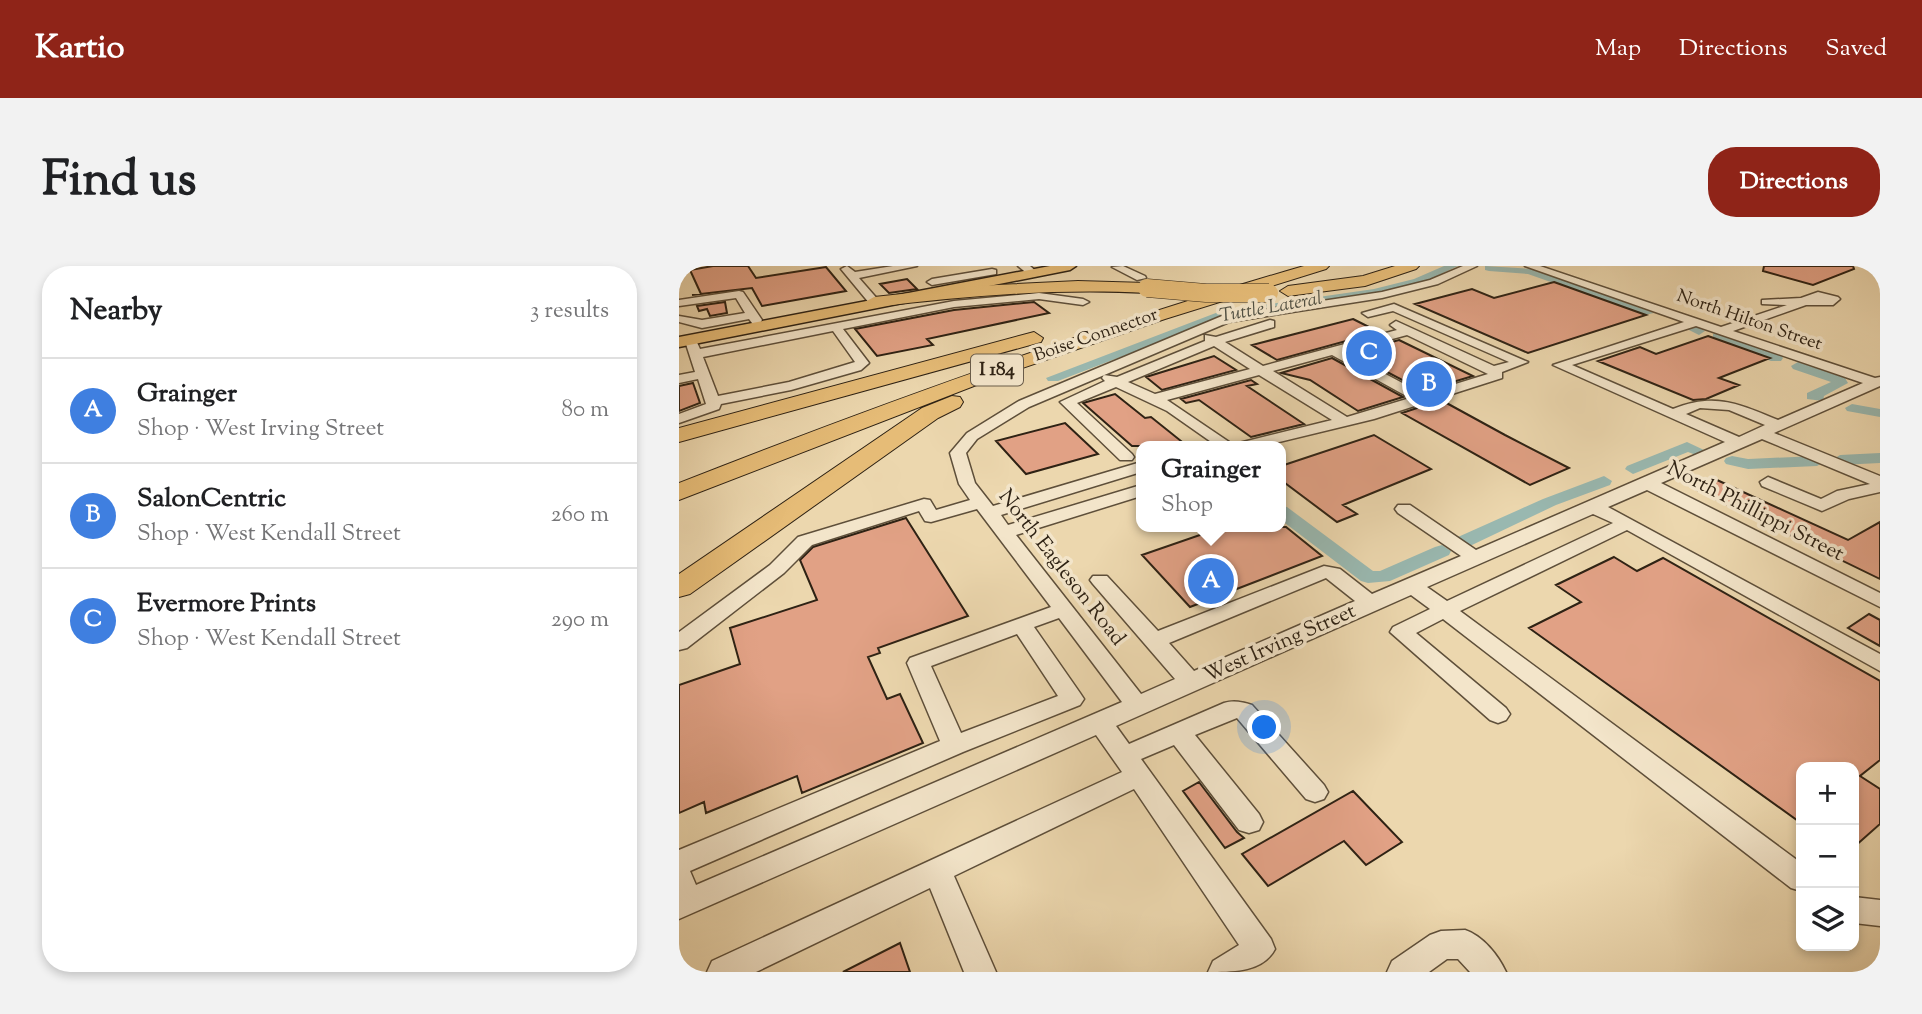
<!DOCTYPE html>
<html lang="en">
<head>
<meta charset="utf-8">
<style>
	:root { --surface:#fff; --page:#f2f2f2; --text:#202124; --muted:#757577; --line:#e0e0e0; --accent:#8f2418 }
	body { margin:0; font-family:"Sorts Mill Goudy",serif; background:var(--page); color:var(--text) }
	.controls { position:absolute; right:21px; bottom:21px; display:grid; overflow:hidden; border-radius:14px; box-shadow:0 4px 10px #0003 }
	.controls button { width:63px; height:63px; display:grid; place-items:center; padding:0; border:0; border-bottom:2px solid var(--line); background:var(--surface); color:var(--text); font:35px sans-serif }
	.you { position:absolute; left:586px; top:462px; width:24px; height:24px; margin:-18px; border:5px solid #fff; border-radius:50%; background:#1a73e8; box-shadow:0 0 0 10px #1a73e833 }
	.badge { display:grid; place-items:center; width:46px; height:46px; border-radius:50%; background:var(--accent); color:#fff; font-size:23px; font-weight:700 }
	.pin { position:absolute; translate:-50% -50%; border:4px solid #fff; box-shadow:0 2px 7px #0006 }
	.popup { position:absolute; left:457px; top:175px; width:150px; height:91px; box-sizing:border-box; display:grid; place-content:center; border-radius:14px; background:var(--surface); filter:drop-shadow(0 2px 5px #0005); font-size:23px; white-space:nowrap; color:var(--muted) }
	.popup b { font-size:26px; color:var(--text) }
	.popup::after { content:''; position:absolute; left:50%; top:100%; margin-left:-14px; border:14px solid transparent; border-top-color:var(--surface) }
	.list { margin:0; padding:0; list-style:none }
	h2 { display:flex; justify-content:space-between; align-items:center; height:91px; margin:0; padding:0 28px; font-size:30px }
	h2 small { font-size:23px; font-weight:400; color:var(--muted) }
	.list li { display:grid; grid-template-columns:46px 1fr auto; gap:21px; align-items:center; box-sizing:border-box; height:105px; padding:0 28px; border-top:2px solid var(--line) }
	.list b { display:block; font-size:26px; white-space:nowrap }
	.list p { margin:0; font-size:23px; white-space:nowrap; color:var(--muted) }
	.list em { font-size:23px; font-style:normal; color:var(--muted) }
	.icon { flex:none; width:38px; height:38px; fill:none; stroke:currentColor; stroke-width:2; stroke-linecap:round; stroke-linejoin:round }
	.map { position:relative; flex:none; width:1201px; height:706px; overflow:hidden; border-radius:28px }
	header { display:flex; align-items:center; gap:42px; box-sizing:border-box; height:98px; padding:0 35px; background:var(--accent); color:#fff }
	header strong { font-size:33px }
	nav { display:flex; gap:38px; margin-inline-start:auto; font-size:24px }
	.intro { display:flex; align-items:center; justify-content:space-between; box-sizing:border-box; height:168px; padding:0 42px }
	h1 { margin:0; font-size:49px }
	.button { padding:18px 32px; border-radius:28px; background:var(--accent); color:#fff; font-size:24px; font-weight:700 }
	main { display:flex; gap:42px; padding:0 42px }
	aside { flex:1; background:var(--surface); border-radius:28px; box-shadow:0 4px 10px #0003 }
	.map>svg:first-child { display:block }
</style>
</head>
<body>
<header>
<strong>Kartio</strong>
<nav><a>Map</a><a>Directions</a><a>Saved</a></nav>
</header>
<div class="intro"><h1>Find us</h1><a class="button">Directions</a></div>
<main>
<aside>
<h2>Nearby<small>3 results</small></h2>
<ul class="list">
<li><span class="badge" style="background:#3f7fe0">A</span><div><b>Grainger</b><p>Shop · West Irving Street</p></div><em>80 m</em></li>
<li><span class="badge" style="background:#3f7fe0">B</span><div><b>SalonCentric</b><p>Shop · West Kendall Street</p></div><em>260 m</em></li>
<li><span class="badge" style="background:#3f7fe0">C</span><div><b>Evermore Prints</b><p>Shop · West Kendall Street</p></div><em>290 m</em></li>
</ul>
</aside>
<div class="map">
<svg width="1201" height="706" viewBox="0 0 1201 706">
	<rect width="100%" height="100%" fill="#ecd7ae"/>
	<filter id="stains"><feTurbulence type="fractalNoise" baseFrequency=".00286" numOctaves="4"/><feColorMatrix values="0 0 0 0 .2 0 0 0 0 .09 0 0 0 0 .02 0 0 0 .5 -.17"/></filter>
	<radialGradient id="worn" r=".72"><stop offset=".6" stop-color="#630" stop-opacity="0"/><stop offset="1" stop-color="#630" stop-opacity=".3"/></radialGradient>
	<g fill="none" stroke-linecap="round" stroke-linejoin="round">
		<!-- canal -->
		<path fill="#99b8b0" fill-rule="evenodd" d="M765,0h14l-36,17 -48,12 -147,21 -169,65h-10l-2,-3 175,-67 153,-22 40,-10z
			M806,0l48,3 121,44 -10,2 -116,-41 -39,-3 -4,-1z
			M1012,58l14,7 -6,4 -14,-7z
			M1038,67l64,22 2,3 -2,3h-10l-58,-21v-6z
			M1119,96l47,16 3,5 -24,13 -1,5 -16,-2v-6l24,-11 -38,-13 -2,-3z
			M1173,138l28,5v8l-33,-6 -2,-3z
			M1008,176l17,8 -8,5 -8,-3 -55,22 -8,-5 2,-3z
			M1201,187v10l-40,2 -8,-5 8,-5z
			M1053,190l16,3 69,-3 8,5 -8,5 -69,3 -22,-5 -2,-3 2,-3z
			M925,210l8,5 -2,4 -54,20 -84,40 -7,2 -9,-6 2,-4 85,-38z
			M602,240l6,1 86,64h7l55,-24 7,-2 9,6 -2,4 -59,26 -22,2 -7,-2 -80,-61z"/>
	</g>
	<!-- building -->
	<path fill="#e1a185" stroke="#2e2214" stroke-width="2" d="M34,0h35l8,12 70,-11 20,24 -84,15 -10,-18 -60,7 9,-1 -11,-24z
		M1085,0h89l1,3 -41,16 -50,-14z
		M228,13l10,10 -28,4 -9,-9z
		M875,16l92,33 -118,38 -113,-49 57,-15 22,9z
		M46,36l2,11 -17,3 -3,-7 -8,2 -2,-5z
		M355,36l15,11 -122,26 6,6 -56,11 -22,-27 99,-19z
		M674,53l26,13 -102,28 -25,-15z
		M1029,70l62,22 -51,20 20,7 -33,14 -13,1 -95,-39 42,-14 16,7z
		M720,74l74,36 -50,15 -72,-38z
		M535,90l22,14 -74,20 -16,-13z
		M653,92l71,39 -45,14 -48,-31 -29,-7z
		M572,114l6,4 -10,2 57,38 -53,13 -52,-37 -13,3 -5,-4z
		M14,117l7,20 -21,8v-25z
		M436,128l30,24 6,-1 30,24 -17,5h-32l-49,-43z
		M762,134l64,35 64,33 -39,17 -128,-72z
		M386,157l33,31 -72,20 -30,-33z
		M695,169l57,34 -88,36 14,9 -20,8 -56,-42v-14z
		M1038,214l131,60 32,-18v57l-183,-89z
		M227,252l62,98 -90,32 2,5 -12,4 19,42 13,-5 23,49 -121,50 -5,-17 -91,37 -2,-11 -25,11v-128l61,-21 -10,-36 87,-28 -17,-40 13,-13z
		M544,261h63l36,29 -132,51 -48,-52z
		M935,291l23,14 26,-13 217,123v79l-20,16 20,13v35l-26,23v-80h-53v56l-272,-195 52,-26 -25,-17z
		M1190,348l11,6v26l-32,-18z
		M520,516l38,50 7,6 -19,10 -42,-57z
		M674,525l49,51 -36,23 -22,-24 -76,45 -26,-32z
		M221,677l10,29h-67z"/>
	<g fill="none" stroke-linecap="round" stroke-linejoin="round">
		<defs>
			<path id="minor" d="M168,0l8,6 38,-6h24l-58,12 21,24 -6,3 -4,-1 -29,-35z
				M339,0h12l8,7 -9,2z
				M444,0l22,10 1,2 -9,2 -25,-13z
				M784,0h14l-39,18 -56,14 -153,24 -200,85 -52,32 -11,14 9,30 18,23 148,-44v10l-140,43 7,10 133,-40v11l-125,39 125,159 34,-15 -82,-95 -3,-4 3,-4h14l51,55 166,-65 16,3 32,25 89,-38 -63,-43 -3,-4 3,-4h12l66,45 249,-108 -172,-77 131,-43 -159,-56h15l181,61 66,-22 -25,-1v-4l39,-2 17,-6 20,5 2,2 -7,6h-27l-73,26 142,47 5,-1v9l-106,47 106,43v16l-31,7 -27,12 -60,-25 -2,-4 8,-5 53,22 16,-8 33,-7 -108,-45 -101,44 219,110v14l-233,-117 -39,17 272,147v17l-253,-141 -167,81 341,252v28l-10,-3 -348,-269 -27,14 90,75 4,6 -4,6 -8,3 -8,-3 -100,-88 3,-5 37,-18 -19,-14 -295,131 13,18 95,-41c10,-3 18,-1 28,2l72,80 4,7 -4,7 -9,3 -9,-3 -69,-81 -42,17 64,79 4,8 -4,8 -10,3 -10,-3 -65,-85 -33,14 130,180 4,10c-12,23 -41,23 -67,23l5,-11 26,-16 -105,-156 -180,87 42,96h-32l-34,-84 -174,84h-49l5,-11 410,-189 -26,-37 -417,184v-69l261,-109 -33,-78 3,-5 141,-51 -74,-98 -46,13 -6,-1 -6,-10 -107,34 -28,28 -97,75 -8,2v-18l91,-67 28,-28 126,-38 6,1 6,10 34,-10 -11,-16 -9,-31 17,-20 52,-32 203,-85 160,-24 48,-12zM1017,60l167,57 -85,37c-39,-16 -63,-28 -105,-11l-101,-44zM1021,142l29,2 36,15 -26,12 -53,-23zM914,248l20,9 -166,78 -20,-14zM647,312l29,23 -161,70 -25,-28zM380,352l63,84 -426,183 -6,-14 273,-119 117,-47 4,-6 -4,-6 -46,-66zM338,368l41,62 -97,37 -30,-67z
				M313,3l4,1v4l-64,11 -5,-3 5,-3z
				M60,25l4,1 19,28 -2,3h-8l-3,-4 -47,9 -23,-6v-6l23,4 43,-7 -9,-15 -57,8v-6z
				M360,27l44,6 6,3 -6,3 -44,-6 -85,8 -111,22 26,34 -8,7 -70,20 -70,14 -2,5 -40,14v-9l27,-10 -8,-25 -19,4v-8l16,-3 -10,-31 2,-3h8l5,11 254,-48zM154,65l22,31 -66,20 -71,14 -15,-39z
				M715,38l134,58 -26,10v6l-128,41 -111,27h-26l2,-3 93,-23 -73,-45 -92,25 68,46h-18l-50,-35 -51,-24 -39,16 55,51 2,3 -2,3h-12l-60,-58 45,-21 -3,-3 2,-3 13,2 88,-36v-6l11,2 54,-17 4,1v6l-49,15 38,24 134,-36 -7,-5 6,-4 98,45 15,-4 -116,-51 -25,6 -6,-4zM728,69l81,39 -65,20 -79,-42zM535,80l36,23 -95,25 -27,-12zM653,89l78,43 -63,19 -74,-46z
				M1175,631l26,3v26l-26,-3z
				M786,664c18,6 33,25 41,42h-36l-12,-13h-11l-18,13h-42l5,-11 38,-26 11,-4z"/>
			<path id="major" d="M371,0h26l-6,4 -391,77v-10z"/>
			<path id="highway" d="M625,0h25l-3,3 -161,50 -160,55 -326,126v-17c206,-81 413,-156 625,-217z
				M716,0h24l-3,3 -51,17 -77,10 -8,-5 8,-5 75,-10z
				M399,15l69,2 8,5 -8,5c-92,-5 -182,3 -273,14l-9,-5 9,-5 103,-11z
				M355,66l9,6 -2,4 -362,100v-14z
				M273,130l8,1 3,5 -3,5 -22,11 -248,176 -11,3v-23l243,-166z"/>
		</defs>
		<!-- minor casing -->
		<use href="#minor" stroke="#5e4f3a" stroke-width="3"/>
		<!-- major casing -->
		<use href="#major" stroke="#2e2214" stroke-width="3"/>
		<!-- highway casing -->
		<use href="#highway" stroke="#2e2214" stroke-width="2"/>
		<!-- minor -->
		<use href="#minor" fill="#f3e5ca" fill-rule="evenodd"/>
		<!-- major -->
		<use href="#major" fill="#e6bc77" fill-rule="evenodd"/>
		<!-- highway -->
		<use href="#highway" fill="#e6bc77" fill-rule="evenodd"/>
		<defs>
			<path id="highway-bridge" d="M468,22l59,5h63"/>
		</defs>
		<!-- highway-bridge casing -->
		<use href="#highway-bridge" stroke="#2e2214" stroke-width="19" stroke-linecap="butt"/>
		<!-- highway-bridge -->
		<use href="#highway-bridge" stroke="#e6bc77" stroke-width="18"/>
	</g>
	<g text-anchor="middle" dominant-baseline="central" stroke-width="7" stroke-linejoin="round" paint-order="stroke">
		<!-- far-street labels -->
		<g font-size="18" fill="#2e2214" stroke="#f3e5ca">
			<text transform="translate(1070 55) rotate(19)">North Hilton Street</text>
			<text transform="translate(417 70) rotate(-19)">Boise Connector</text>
		</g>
		<!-- far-water labels -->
		<g font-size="19" font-style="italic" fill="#4e4f43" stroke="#f3e5ca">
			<text transform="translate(592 42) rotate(-10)">Tuttle Lateral</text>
		</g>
		<!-- shield labels -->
		<rect fill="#f3e5ca" stroke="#695c4b" stroke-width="2" x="292" y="88.5" width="52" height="31" rx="5"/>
		<g font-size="19" font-weight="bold" fill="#2e2214">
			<text x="318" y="104">I 184</text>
		</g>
		<!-- street labels -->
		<g font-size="21" fill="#2e2214" stroke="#f3e5ca">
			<text transform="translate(1076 246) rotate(27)">North Phillippi Street</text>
			<text transform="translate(382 302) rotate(52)">North Eagleson Road</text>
			<text transform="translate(601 378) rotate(-24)">West Irving Street</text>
		</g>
	</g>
	<rect width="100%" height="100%" filter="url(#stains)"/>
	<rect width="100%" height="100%" fill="url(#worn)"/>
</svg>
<div class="controls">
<button>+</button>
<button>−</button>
<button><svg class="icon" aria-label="layers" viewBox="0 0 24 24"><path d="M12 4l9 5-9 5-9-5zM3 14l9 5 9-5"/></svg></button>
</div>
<div class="you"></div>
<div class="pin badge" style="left:532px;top:315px;background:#3f7fe0">A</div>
<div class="popup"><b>Grainger</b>Shop</div>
<div class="pin badge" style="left:750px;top:118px;background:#3f7fe0">B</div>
<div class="pin badge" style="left:690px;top:87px;background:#3f7fe0">C</div>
</div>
</main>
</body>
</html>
